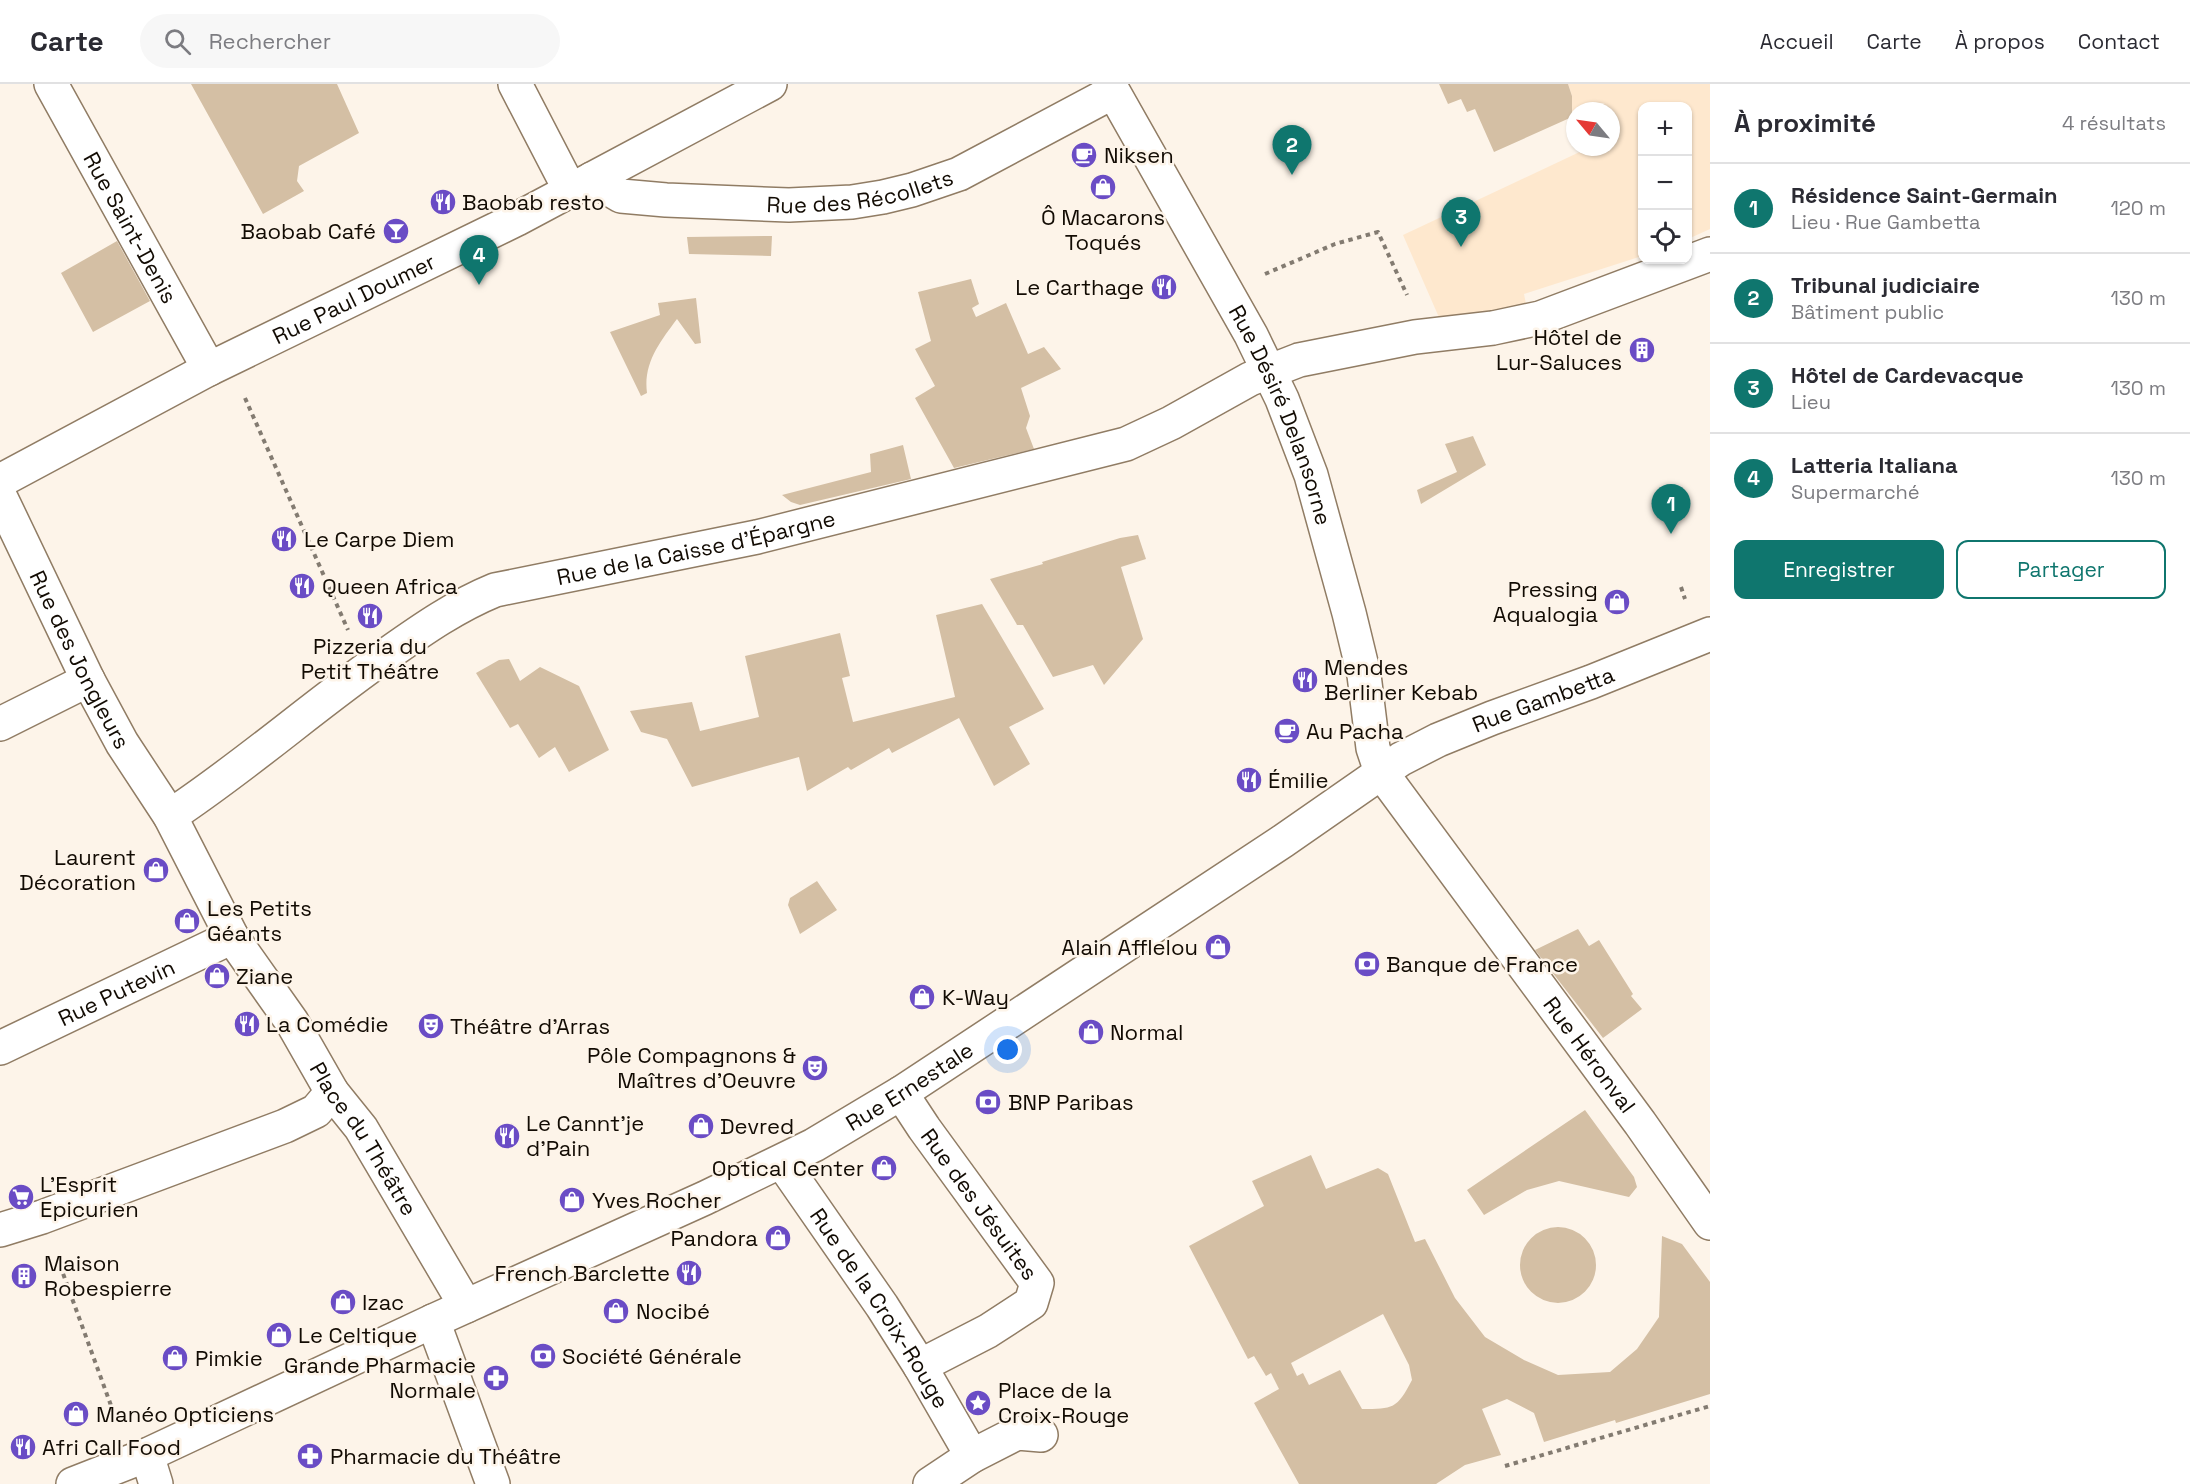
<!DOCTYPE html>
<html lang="fr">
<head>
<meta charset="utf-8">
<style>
	:root { --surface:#fff; --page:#f7f7f7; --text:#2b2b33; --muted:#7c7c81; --line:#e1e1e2; --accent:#0f766e }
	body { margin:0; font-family:"Space Grotesk",sans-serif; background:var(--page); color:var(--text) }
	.controls { position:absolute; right:18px; top:18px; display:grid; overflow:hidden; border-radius:12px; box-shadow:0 2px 4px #0004 }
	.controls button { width:54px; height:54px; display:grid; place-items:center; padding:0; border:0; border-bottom:2px solid var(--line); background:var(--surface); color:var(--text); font:30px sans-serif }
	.compass { position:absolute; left:1566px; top:18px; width:54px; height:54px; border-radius:50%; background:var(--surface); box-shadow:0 2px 4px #0004; rotate:299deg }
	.you { position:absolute; left:1008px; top:966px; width:21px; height:21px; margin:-15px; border:4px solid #fff; border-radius:50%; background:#1a73e8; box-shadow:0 0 0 9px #1a73e833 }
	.badge { display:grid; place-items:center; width:39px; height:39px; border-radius:50%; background:var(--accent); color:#fff; font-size:20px; font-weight:700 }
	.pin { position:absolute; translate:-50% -50px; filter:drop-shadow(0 2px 3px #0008) }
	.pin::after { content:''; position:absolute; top:32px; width:21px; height:18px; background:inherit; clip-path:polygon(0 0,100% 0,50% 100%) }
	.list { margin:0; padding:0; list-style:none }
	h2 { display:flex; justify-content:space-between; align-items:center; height:78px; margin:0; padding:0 24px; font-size:26px }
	h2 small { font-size:20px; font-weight:400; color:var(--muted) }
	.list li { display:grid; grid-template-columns:39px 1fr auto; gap:18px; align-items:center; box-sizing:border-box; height:90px; padding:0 24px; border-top:2px solid var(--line) }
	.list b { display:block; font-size:22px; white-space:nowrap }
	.list p { margin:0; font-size:20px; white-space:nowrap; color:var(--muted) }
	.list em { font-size:20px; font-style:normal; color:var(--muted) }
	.actions { display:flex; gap:12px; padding:18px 24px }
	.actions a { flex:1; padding:14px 0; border:2px solid var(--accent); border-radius:12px; text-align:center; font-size:21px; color:var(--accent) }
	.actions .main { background:var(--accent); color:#fff }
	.icon { flex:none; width:33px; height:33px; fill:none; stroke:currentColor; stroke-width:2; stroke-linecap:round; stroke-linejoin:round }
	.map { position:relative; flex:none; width:1710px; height:1400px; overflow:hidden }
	header { display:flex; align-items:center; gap:36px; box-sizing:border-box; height:84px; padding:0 30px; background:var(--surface); border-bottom:2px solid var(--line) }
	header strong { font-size:28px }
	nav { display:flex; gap:33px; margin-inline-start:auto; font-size:21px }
	.search { width:420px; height:54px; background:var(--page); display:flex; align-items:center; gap:15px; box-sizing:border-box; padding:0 21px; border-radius:33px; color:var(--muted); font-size:22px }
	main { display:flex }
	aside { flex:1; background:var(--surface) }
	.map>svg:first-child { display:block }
</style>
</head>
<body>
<header>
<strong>Carte</strong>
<div class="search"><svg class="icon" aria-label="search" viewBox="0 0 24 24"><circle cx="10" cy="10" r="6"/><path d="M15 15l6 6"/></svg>Rechercher</div>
<nav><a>Accueil</a><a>Carte</a><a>À propos</a><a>Contact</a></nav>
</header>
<main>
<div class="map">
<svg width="1710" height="1400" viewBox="0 0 1710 1400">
	<rect width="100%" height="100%" fill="#fdf4e9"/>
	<!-- built -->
	<path fill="#fee8ce" d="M1568,0h142v145l-22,10v-133h-46v150l-118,38 3,15 -86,13 -38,-87 183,-86 -1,-2h26v-36h-36v12l-3,-6v-21z"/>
	<!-- green -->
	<path fill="#d4bfa4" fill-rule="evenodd" d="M191,0h146l22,49 -60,33 -2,15 7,10 -41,23z
		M1439,0h129l4,12v21l-78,35 -19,-43 -8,3 -6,-13 -13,5z
		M772,152l-1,20 -82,-2 -2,-17z
		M117,157l33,60 -57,31 -32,-59z
		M971,195l8,25 -7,4 4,9 30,-14 22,51 16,-7 17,22 -40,19 9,28 -4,12 8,21 -80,19 -39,-70 20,-12 -20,-37 16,-8 -13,-49z
		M696,214l5,45 -6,1 -18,-25c-17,23 -34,44 -30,74l-6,3 -31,-64 50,-17 -2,-12z
		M1473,352l13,29 -65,39 -4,-14 40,-18 -12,-28z
		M903,361l8,34 -111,26 -9,-3 -9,-7 89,-23 -1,-18z
		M1138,451l8,24 -25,8 22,72 -39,46 -11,-20 -40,12 -30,-52h-6l-1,-2 -26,-44 53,-15 -1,-2 78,-24z
		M982,520l62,105 -35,18 21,37 -36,22 -35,-68 -67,35 -3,-5 -38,22 -3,-3 -41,24 -8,-34 -107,30 -25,-48 -26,-7 -11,-21 62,-9 8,29 59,-14 -14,-61 95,-23 10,43 -8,2 11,44 102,-25 -19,-82z
		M509,575l11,22 20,-14 39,19 30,64 -40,22 -14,-25 -16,11 -21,-34 -8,4 -34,-55 23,-13z
		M817,797l20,29 -37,24 -12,-29 2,-7z
		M1578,845l11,17 10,-6 34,54 -2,2 11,13 -39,29 -68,-88z
		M1585,1026l49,67 3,10 -8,10 -70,-16 -32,9 -43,25 -17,-25z
		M1311,1071l15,34 52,-21 10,6 27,68 10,-3 30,59 30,39 39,23 34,15 52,-3 27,-23 22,-32 3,-81 20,8 28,38v112l-94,29 -1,-3 -71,22 -10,-29 -27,-14 -25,10 19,46 -36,10 -29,19h-137l-45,-81 25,-14 -8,-16 -5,3 -12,-20 -6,3 -59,-113 75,-40 -12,-25zM1383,1230l26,51 3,15c-15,29 -19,29 -50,29l-22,-39 -31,15 -6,-12 -6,3 -6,-13z
		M1520 1181a38 38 0 1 1 76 0a38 38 0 1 1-76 0Z"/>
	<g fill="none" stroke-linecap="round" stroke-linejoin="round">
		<defs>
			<g id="minor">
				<path id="s1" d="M51,0l158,285"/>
				<path d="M515,0l55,106"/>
				<path id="s2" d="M1109,0l142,251 31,64 29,76 38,138 15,62 9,73 8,24 259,351 70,100"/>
				<path id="s3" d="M592,95l29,17 45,4 123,5 63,-3 31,-5 29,-7 47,-16 154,-82"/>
				<path id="s4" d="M0,397l209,-112 308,-150 253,-135"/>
				<path id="s5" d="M0,412l88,184 34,63 48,73 62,121 60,85 40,70 29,36 105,178"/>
				<path d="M0,640l88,-44"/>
				<path id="s6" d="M170,732c76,-50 144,-111 219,-163 34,-24 67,-47 106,-63l262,-53 369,-93 45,-21 79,-44 49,-19 116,-23 78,-9 47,-10 170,-64"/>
				<path id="s7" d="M0,964l232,-111"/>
				<path id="s8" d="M901,1009l23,35 113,155 -6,20 -43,28 -68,35"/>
				<path id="s9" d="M782,1078l100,144 38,60 52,90"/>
				<path d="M0,1146l42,-13 243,-91 31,-15 16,-19"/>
				<path d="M433,1237l60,163"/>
				<path d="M147,1371l9,29"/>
				<path id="s10" d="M73,1400l74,-29 286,-134 272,-123 109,-53 87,-52 94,-62 288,-190 118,-82 37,-19 54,-22 99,-36 119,-48"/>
				<path d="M930,1400l42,-28 45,-23 24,2"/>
			</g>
		</defs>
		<!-- minor casing -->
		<use href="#minor" stroke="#907c64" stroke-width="36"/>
		<!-- path -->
		<path stroke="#837b71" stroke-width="4" stroke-dasharray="4.5 4.5" stroke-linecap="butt" d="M1265,190l70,-30 43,-12 29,63
			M245,314l103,232
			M1681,503l4,12
			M57,1173l60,165
			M1505,1382l205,-60"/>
		<!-- minor -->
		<use href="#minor" stroke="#fff" stroke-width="33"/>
	</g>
	<!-- icons -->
	<defs>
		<symbol id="cafe-disc" viewBox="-11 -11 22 22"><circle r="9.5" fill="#6a4cc5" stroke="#fdf4e9"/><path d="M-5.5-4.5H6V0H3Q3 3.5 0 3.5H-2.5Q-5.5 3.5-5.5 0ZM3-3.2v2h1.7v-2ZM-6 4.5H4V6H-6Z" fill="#fff"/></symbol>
		<symbol id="shop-disc" viewBox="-11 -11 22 22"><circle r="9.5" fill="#6a4cc5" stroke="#fdf4e9"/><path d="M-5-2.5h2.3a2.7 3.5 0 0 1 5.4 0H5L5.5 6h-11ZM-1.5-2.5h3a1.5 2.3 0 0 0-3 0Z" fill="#fff"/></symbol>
		<symbol id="restaurant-disc" viewBox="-11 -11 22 22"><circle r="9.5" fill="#6a4cc5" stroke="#fdf4e9"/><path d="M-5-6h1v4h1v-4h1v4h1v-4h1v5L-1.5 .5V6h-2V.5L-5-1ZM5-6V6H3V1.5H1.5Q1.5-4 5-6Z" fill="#fff"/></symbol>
		<symbol id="bar-disc" viewBox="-11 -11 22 22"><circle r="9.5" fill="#6a4cc5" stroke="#fdf4e9"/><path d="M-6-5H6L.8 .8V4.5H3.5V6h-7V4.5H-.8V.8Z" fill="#fff"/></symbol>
		<symbol id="building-disc" viewBox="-11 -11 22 22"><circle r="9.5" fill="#6a4cc5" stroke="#fdf4e9"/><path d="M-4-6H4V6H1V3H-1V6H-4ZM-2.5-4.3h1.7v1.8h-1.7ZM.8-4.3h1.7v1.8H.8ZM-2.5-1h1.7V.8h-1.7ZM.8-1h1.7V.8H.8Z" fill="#fff"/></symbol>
		<symbol id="bank-disc" viewBox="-11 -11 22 22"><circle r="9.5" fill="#6a4cc5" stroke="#fdf4e9"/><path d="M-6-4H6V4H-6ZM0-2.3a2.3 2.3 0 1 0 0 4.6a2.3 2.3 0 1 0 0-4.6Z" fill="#fff"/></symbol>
		<symbol id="theatre-disc" viewBox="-11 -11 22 22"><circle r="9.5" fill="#6a4cc5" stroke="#fdf4e9"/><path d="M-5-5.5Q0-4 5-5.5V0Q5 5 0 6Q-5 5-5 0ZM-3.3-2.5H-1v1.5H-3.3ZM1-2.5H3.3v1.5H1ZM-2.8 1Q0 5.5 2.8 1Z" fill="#fff"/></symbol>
		<symbol id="supermarket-disc" viewBox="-11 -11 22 22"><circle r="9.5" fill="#6a4cc5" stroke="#fdf4e9"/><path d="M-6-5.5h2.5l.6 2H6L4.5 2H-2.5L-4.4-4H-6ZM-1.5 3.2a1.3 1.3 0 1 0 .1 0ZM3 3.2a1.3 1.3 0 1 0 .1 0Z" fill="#fff"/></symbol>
		<symbol id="pharmacy-disc" viewBox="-11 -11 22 22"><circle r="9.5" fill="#6a4cc5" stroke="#fdf4e9"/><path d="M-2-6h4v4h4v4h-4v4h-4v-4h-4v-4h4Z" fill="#fff"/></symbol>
		<symbol id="sight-disc" viewBox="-11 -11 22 22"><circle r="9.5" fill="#6a4cc5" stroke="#fdf4e9"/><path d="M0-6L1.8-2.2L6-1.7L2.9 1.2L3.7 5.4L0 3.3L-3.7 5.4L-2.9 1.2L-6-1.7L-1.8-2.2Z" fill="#fff"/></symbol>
	</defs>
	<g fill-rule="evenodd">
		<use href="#cafe-disc" x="1069" y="56" width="30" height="30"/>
		<use href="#shop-disc" x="1088" y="88" width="30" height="30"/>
		<use href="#restaurant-disc" x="428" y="103" width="30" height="30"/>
		<use href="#bar-disc" x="381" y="132" width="30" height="30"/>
		<use href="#restaurant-disc" x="1149" y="188" width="30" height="30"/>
		<use href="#building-disc" x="1627" y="251" width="30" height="30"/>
		<use href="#restaurant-disc" x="269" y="440" width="30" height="30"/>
		<use href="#restaurant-disc" x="287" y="487" width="30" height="30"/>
		<use href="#shop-disc" x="1602" y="503" width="30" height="30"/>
		<use href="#restaurant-disc" x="355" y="517" width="30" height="30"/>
		<use href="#restaurant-disc" x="1290" y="581" width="30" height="30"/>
		<use href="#cafe-disc" x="1272" y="632" width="30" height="30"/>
		<use href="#restaurant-disc" x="1234" y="681" width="30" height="30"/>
		<use href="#shop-disc" x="141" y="771" width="30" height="30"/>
		<use href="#shop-disc" x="172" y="822" width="30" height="30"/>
		<use href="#shop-disc" x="1203" y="848" width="30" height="30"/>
		<use href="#bank-disc" x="1352" y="865" width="30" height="30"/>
		<use href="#shop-disc" x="202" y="877" width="30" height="30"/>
		<use href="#shop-disc" x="907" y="898" width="30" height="30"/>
		<use href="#restaurant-disc" x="232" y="925" width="30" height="30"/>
		<use href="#theatre-disc" x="416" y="927" width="30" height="30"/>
		<use href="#shop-disc" x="1076" y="933" width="30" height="30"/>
		<use href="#theatre-disc" x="800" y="969" width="30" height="30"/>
		<use href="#bank-disc" x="973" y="1003" width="30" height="30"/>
		<use href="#shop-disc" x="686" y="1027" width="30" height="30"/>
		<use href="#restaurant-disc" x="492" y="1037" width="30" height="30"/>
		<use href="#shop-disc" x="869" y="1069" width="30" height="30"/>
		<use href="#supermarket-disc" x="6" y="1098" width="30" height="30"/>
		<use href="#shop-disc" x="557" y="1101" width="30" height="30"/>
		<use href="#shop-disc" x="763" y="1139" width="30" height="30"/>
		<use href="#restaurant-disc" x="674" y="1174" width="30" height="30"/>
		<use href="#building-disc" x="9" y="1177" width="30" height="30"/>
		<use href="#shop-disc" x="328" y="1203" width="30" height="30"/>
		<use href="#shop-disc" x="601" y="1212" width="30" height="30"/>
		<use href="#shop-disc" x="264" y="1236" width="30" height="30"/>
		<use href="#bank-disc" x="528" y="1257" width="30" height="30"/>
		<use href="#shop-disc" x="160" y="1259" width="30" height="30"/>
		<use href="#pharmacy-disc" x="481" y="1279" width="30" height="30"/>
		<use href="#sight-disc" x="963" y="1304" width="30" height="30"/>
		<use href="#shop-disc" x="61" y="1315" width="30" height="30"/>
		<use href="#restaurant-disc" x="8" y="1348" width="30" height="30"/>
		<use href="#pharmacy-disc" x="295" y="1357" width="30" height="30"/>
	</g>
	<g text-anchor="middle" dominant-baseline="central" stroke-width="5" stroke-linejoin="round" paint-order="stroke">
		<!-- poi labels -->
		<g font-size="22" fill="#120b03" stroke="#fdf4e9" text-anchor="start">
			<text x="1104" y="71">Niksen</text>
			<text x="462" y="118">Baobab resto</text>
			<text x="1103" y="133" text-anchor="middle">Ô Macarons<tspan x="1103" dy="25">Toqués</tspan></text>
			<text x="376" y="147" text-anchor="end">Baobab Café</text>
			<text x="1144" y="203" text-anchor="end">Le Carthage</text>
			<text x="1622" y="253" text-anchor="end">Hôtel de<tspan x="1622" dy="25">Lur-Saluces</tspan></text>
			<text x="304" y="455">Le Carpe Diem</text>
			<text x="322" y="502">Queen Africa</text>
			<text x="1598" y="505" text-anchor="end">Pressing<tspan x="1598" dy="25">Aqualogia</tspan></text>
			<text x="370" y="562" text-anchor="middle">Pizzeria du<tspan x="370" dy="25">Petit Théâtre</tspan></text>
			<text x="1324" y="583">Mendes<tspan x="1324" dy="25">Berliner Kebab</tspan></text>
			<text x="1306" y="647">Au Pacha</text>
			<text x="1268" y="696">Émilie</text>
			<text x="136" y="773" text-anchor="end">Laurent<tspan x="136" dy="25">Décoration</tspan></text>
			<text x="207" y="824">Les Petits<tspan x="207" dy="25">Géants</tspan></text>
			<text x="1198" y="863" text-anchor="end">Alain Afflelou</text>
			<text x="1386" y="880">Banque de France</text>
			<text x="236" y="892">Ziane</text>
			<text x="942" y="913">K-Way</text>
			<text x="266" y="940">La Comédie</text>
			<text x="450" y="942">Théâtre d'Arras</text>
			<text x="1110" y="948">Normal</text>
			<text x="796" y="971" text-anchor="end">Pôle Compagnons &amp;<tspan x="796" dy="25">Maîtres d'Oeuvre</tspan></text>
			<text x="1008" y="1018">BNP Paribas</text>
			<text x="526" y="1039">Le Cannt'je<tspan x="526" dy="25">d'Pain</tspan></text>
			<text x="720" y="1042">Devred</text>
			<text x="864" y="1084" text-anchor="end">Optical Center</text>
			<text x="40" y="1100">L'Esprit<tspan x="40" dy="25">Epicurien</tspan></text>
			<text x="592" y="1116">Yves Rocher</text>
			<text x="758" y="1154" text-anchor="end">Pandora</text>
			<text x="44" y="1179">Maison<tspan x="44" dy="25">Robespierre</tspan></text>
			<text x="670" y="1189" text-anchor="end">French Barclette</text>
			<text x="362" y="1218">Izac</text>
			<text x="636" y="1227">Nocibé</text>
			<text x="298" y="1251">Le Celtique</text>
			<text x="562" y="1272">Société Générale</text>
			<text x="195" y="1274">Pimkie</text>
			<text x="476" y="1281" text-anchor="end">Grande Pharmacie<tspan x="476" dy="25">Normale</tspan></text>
			<text x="998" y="1306">Place de la<tspan x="998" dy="25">Croix-Rouge</tspan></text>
			<text x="96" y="1330">Manéo Opticiens</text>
			<text x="42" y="1363">Afri Call Food</text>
			<text x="330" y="1372">Pharmacie du Théâtre</text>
		</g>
		<!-- street labels -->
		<g font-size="22" fill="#120b03" stroke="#fdf4e9">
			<text stroke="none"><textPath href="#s3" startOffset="274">Rue des Récollets</textPath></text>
			<text stroke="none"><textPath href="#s1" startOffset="164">Rue Saint-Denis</textPath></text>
			<text stroke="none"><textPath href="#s4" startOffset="398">Rue Paul Doumer</textPath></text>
			<text stroke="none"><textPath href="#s2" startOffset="374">Rue Désiré Delansorne</textPath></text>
			<text stroke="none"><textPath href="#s6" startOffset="602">Rue de la Caisse d'Épargne</textPath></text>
			<text stroke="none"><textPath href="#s5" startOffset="182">Rue des Jongleurs</textPath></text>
			<text stroke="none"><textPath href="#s10" startOffset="1672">Rue Gambetta</textPath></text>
			<text stroke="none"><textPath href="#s7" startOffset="129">Rue Putevin</textPath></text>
			<text stroke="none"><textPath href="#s2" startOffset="1098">Rue Héronval</textPath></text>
			<text stroke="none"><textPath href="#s10" startOffset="927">Rue Ernestale</textPath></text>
			<text stroke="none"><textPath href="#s5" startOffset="740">Place du Théâtre</textPath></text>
			<text stroke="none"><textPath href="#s8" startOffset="136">Rue des Jésuites</textPath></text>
			<text stroke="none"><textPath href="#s9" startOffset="176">Rue de la Croix-Rouge</textPath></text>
		</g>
	</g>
</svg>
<div class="controls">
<button>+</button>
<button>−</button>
<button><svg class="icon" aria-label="locate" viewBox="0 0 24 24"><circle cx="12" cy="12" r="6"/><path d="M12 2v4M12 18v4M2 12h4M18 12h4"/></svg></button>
</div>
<svg class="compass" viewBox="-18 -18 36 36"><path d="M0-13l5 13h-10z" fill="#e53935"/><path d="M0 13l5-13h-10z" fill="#7c7c81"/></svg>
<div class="you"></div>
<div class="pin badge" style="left:1671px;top:450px">1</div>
<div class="pin badge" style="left:1292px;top:91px">2</div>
<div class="pin badge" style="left:1461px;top:163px">3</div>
<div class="pin badge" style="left:479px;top:201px">4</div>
</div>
<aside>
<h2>À proximité<small>4 résultats</small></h2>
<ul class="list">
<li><span class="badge">1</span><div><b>Résidence Saint-Germain</b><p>Lieu · Rue Gambetta</p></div><em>120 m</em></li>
<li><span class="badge">2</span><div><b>Tribunal judiciaire</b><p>Bâtiment public</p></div><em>130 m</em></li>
<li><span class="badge">3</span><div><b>Hôtel de Cardevacque</b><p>Lieu</p></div><em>130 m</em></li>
<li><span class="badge">4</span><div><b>Latteria Italiana</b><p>Supermarché</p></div><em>130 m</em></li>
</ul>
<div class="actions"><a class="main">Enregistrer</a><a>Partager</a></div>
</aside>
</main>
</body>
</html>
